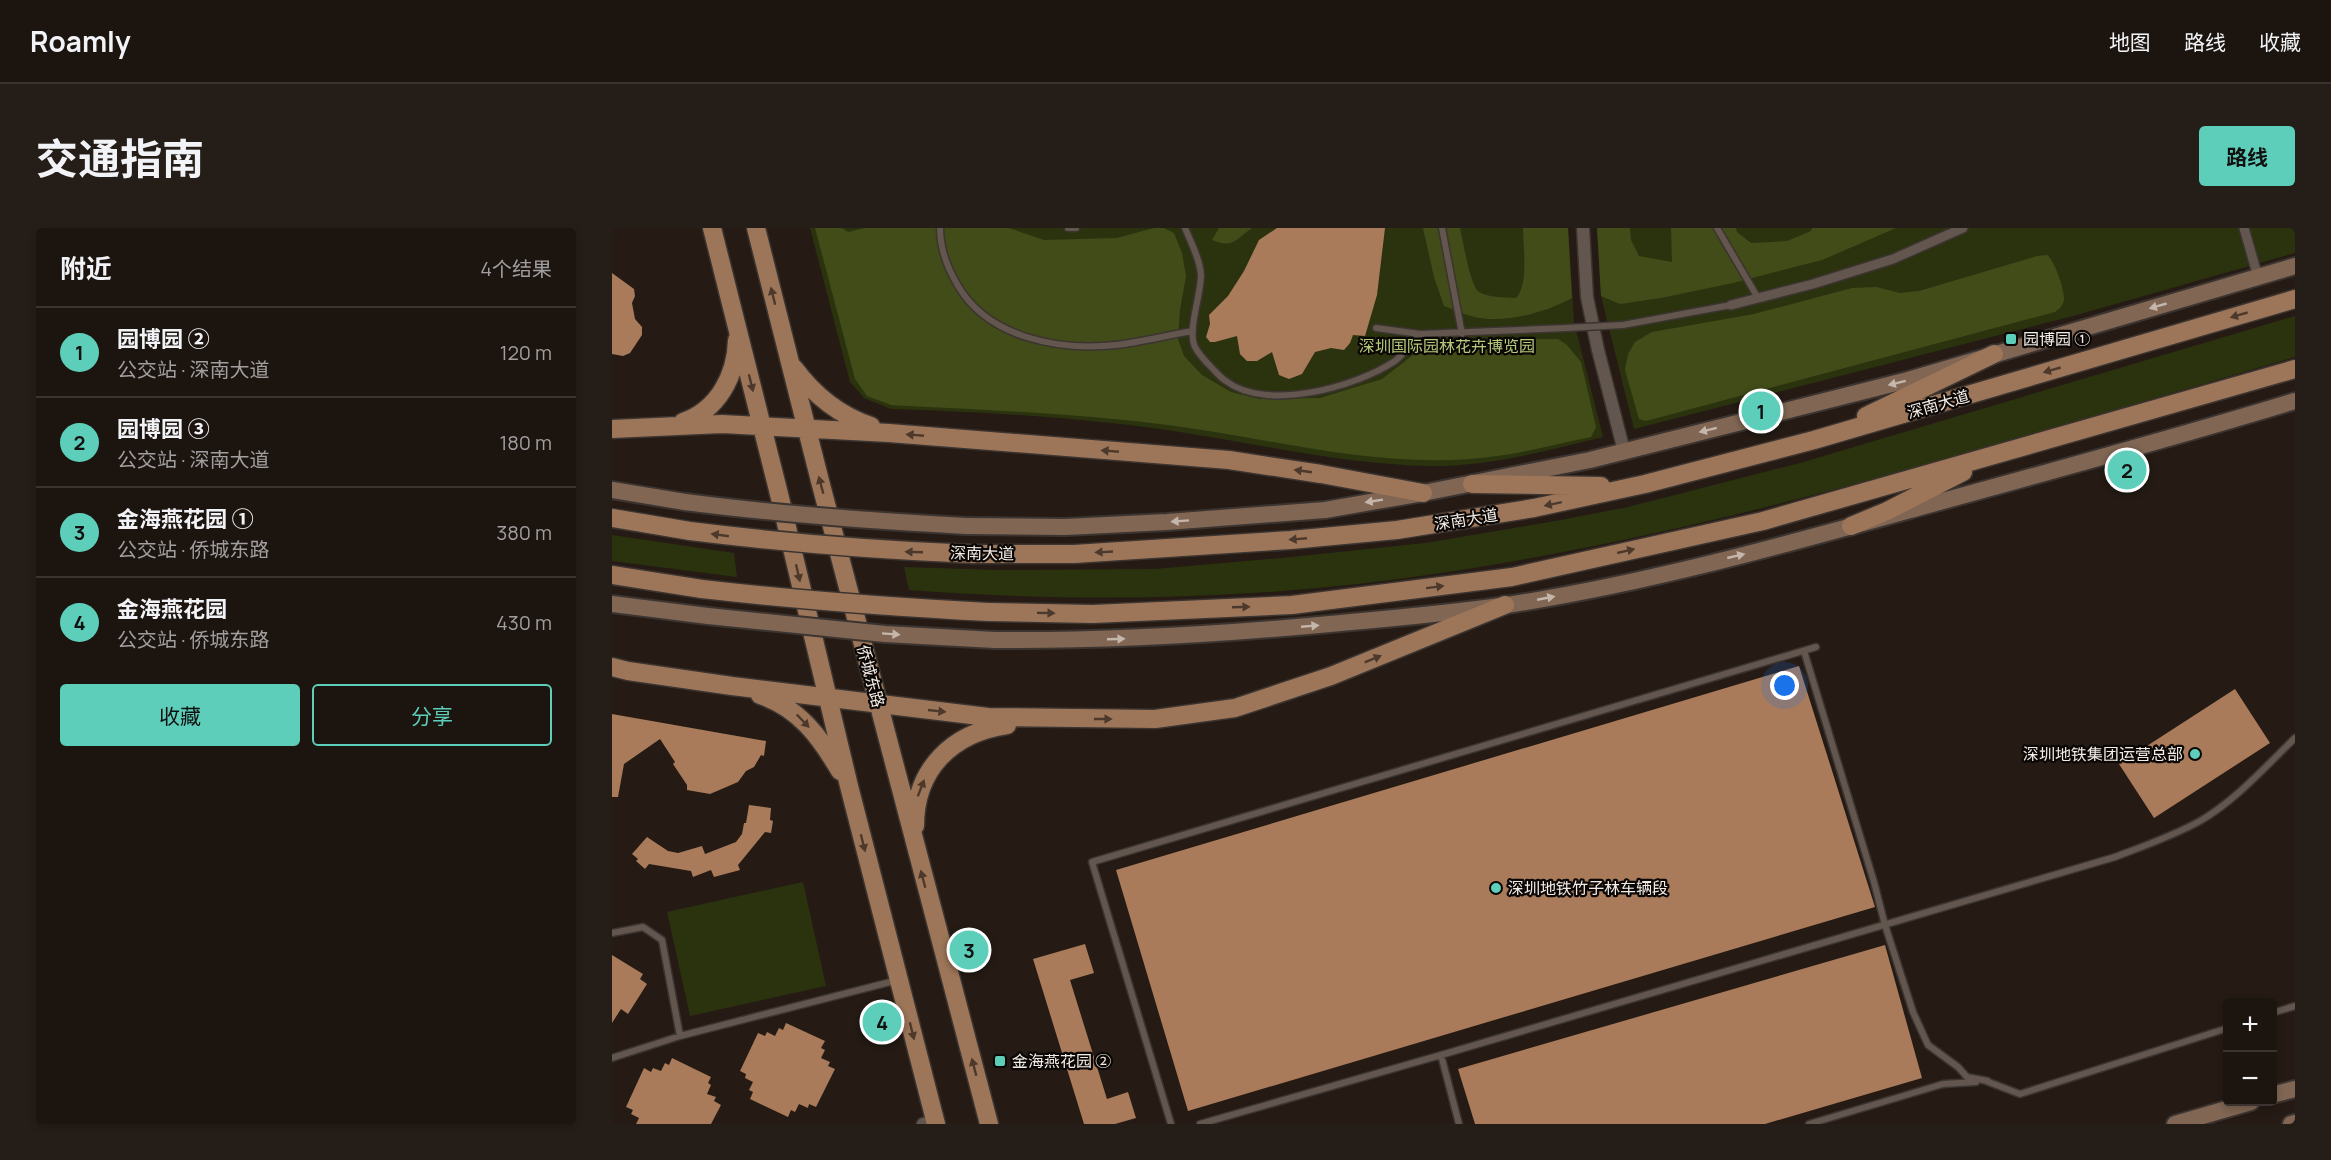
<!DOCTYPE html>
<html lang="zh">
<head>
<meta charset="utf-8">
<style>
	:root { --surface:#1c140f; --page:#251d18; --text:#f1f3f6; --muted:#a09e9e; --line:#3a332f; --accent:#5dceb9 }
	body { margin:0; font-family:Manrope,"Noto Sans SC",sans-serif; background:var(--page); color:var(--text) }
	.controls { position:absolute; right:18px; bottom:18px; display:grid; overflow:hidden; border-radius:6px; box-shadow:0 3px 9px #0003 }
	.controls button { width:54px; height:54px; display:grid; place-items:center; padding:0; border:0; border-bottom:2px solid var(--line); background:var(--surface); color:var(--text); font:30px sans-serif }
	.you { position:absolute; left:1173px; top:458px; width:21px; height:21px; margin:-15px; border:4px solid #fff; border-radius:50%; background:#1a73e8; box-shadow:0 0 0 9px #1a73e833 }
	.badge { display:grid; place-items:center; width:39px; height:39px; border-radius:50%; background:var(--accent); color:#111; font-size:20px; font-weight:700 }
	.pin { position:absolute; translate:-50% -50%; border:3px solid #fff; box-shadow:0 2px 6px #0006 }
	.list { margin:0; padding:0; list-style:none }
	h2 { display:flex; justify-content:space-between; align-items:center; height:78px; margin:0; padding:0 24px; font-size:26px }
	h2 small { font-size:20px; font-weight:400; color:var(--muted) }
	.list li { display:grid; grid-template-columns:39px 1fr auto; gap:18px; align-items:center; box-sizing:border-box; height:90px; padding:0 24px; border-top:2px solid var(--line) }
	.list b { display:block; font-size:22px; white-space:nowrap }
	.list p { margin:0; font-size:20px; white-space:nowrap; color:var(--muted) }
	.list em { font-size:20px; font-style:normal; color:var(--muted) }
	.actions { display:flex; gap:12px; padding:18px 24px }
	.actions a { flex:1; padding:14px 0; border:2px solid var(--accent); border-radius:6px; text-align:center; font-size:21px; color:var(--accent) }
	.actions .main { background:var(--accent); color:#111 }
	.map { position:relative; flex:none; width:1683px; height:896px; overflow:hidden; border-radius:6px }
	header { display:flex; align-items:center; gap:36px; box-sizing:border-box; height:84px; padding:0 30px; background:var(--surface); border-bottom:2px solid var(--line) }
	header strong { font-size:28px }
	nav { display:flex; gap:33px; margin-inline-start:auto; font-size:21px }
	.intro { display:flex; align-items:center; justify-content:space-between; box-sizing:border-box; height:144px; padding:0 36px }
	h1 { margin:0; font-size:42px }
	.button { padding:15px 27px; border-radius:6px; background:var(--accent); color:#111; font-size:21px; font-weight:700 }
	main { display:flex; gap:36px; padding:0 36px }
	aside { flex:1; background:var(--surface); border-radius:6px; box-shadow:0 3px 9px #0003 }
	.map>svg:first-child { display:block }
</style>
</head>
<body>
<header>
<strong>Roamly</strong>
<nav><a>地图</a><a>路线</a><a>收藏</a></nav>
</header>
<div class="intro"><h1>交通指南</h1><a class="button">路线</a></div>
<main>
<aside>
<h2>附近<small>4个结果</small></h2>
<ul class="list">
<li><span class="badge">1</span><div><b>园博园 ②</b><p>公交站 · 深南大道</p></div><em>120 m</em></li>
<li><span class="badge">2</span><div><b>园博园 ③</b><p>公交站 · 深南大道</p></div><em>180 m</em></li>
<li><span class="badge">3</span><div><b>金海燕花园 ①</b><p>公交站 · 侨城东路</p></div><em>380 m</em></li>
<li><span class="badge">4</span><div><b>金海燕花园</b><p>公交站 · 侨城东路</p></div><em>430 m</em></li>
</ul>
<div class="actions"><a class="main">收藏</a><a>分享</a></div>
</aside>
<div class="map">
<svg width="1683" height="896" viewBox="0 0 1683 896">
	<rect width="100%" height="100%" fill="#251b14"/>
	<!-- green -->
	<path fill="#2b330e" d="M198,0h758l6,94 29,115c-58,14 -115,30 -175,29 -88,-2 -174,-23 -261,-36 -91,-13 -184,-18 -276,-21l-27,-11 -14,-16z
		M985,0h698v25l-222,63 -439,113 -33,-133z
		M1683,88v41c-284,83 -567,174 -861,217 -174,26 -349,29 -525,16l-5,-23 93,3 158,-1 127,-11 143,-15 125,-21 78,-15 172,-44z
		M0,307l122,18 3,24 -125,-16z
		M191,654l23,104 -136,30 -23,-104z"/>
	<!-- forest -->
	<path fill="#414c19" d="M203,0h27l6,4 17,-4h144l35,12 73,-2 37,-10h10l10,5 8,20 4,23 -6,34 -2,29 6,17 18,19 29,17 29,7 60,-1 62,-19 44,-34 12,-5 120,-1 9,6 14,17 15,65 -5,10c-31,6 -62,15 -94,19 -110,16 -221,-17 -329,-31 -92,-12 -184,-15 -277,-20l-24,-9 -12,-17z
		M607,0h33c-16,11 -19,21 -40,12z
		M811,0h37c3,12 10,58 19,64 10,6 26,5 37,6 13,-13 7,-52 7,-70h45l4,70c-27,15 -71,27 -101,18 -9,-2 -18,-7 -27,-10l-10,-29z
		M985,0h33l1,12 8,16 33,6 -1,-34h65l1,4 14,11 36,-2 24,-10 1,-3h84l-74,32 -89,23 -72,15 -41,6 -19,-8z
		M1435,27c8,6 18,36 17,45 -1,6 -5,9 -9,12l-409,109 -7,-2 -14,-49 3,-16 7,-12 17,-10 102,-18 98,-26 24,-1 24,6 19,-2 118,-35z"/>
	<!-- building -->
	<path fill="#a97b5a" d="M665,0h108l-8,67 -12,41 -12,-1 -3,8 -6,7 -13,-2 -16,4 -13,22 -13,5 -10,-4 -7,-23 -15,9h-10l-7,-7 -3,-18 -22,6h-5l-4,-5 4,-13 -1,-9 19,-19 16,-25 15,-31z
		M0,45l22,16 1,7 -3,7 3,16 7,8v8l-12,18 -7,3 -11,-2z
		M1187,438l76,241 -687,204 -72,-241z
		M1623,461l35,54 -116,75 -35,-54z
		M0,486l154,27 -2,15 -3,-1 -7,12 -8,4 -8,11 -28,12 -23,-4v-5l-14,-21 2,-2 -15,-23 -36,25 -6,33h-6z
		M137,577l22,3 -1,12 3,1 -2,12 -6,-1 -27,33 2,5 -26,7 -3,-7 -18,7 -2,-6 -42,-7 -4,5 -9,-8 2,-2 -6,-5 15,-17 21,14 10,2 24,-7 3,8 31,-12 6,-8 2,-11h2z
		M473,716l9,29 -24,7 37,119 21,-7 8,26 -21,6h-31l-51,-165z
		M1273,717l37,133 -157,46h-290l-17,-55z
		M0,727l31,19 -3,5 7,5 -19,30 -7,-5 -9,14z
		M174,795l39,18 -4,7 4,2 -4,8 9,4 -2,4 7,3 -19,38 -7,-3 -1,4 -9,-4 -4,8 -4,-2 -3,7 -38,-18 3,-7 -4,-2 4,-8 -8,-4 1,-4 -6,-3 18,-38 7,3 2,-4 8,4 4,-8 4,2z
		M60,830l39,19 -3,6 3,2 -4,9 9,3 -2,4 7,4 -10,19h-75l3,-6 -8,-4 2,-4 -7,-3 18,-39 7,4 2,-4 8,3 4,-8 4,2z"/>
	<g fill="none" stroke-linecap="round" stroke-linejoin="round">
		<defs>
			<path id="service" d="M328,0c0,21 7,39 17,56 30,54 102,67 159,61 26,-3 52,-10 77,-14
				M456,0h8
				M573,0c6,15 15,31 16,47 0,20 -14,56 -6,72 5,9 11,15 17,21 5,5 9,10 14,13 40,31 130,6 169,-20 9,-7 17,-19 25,-27
				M830,0l20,106
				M1105,0l41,70
				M1011,97l108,-20
				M764,100l44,6 146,-6
				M1192,423l70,231 11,43 28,87 15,33 30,22 9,10 21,4
				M0,705l31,-6 19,13 18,96
				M1660,785l23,-7
				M829,827l18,69
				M0,830l68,-22 218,-56
				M1374,853l34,13 208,-66
				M559,896l-79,-262 724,-215
				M588,896l241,-69 674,-198c29,-11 58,-21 85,-36 36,-21 65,-54 95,-83
				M1197,896l134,-40 33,-2"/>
			<path id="pedestrian" d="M1632,0l14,49
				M1119,77l82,-21 80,-25 70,-31"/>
			<path id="minor" d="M971,0l4,69 11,53 26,101
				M311,896l12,-3"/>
			<path id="secondary" d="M0,262l73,12
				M354,298l99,1 102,-5 158,-12 98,-17 167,-33 318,-80 387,-114
				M0,376l96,12
				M383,412c116,1 230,-6 346,-17 55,-5 111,-10 166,-18 136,-21 270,-58 403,-95 128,-35 257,-70 385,-109
				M1660,867l23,-6
				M1563,896l76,-22
				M1679,896l4,-1"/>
			<path id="primary" d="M100,0l67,266 70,292 87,338
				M144,0l64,253 169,643
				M182,140c20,27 44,47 77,58
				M1254,188l128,-62
				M71,194c35,-12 53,-46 54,-82
				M0,201l110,-5 167,9 340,27 92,14 102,19
				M860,256l129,2
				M0,290l78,13
				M1239,298l36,-15 76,-39
				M361,326h101l217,-14 106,-10 137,-22 111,-24 169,-44 481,-141
				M0,347l90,14
				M376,384l105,2 199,-9 220,-28 251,-56 532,-152
				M0,439l16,4 104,15 256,31 167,2 80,-11 96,-32 174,-71
				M148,467c39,13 60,42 80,76
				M303,598c0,-57 37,-93 92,-101"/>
		</defs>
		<!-- service casing -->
		<use href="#service" stroke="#3c3430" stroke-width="9"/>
		<!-- pedestrian casing -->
		<use href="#pedestrian" stroke="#3c3430" stroke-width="12"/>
		<!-- minor casing -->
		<use href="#minor" stroke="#3c3430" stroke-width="15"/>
		<!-- secondary casing -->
		<use href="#secondary" stroke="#3c3430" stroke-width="20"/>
		<!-- primary casing -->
		<use href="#primary" stroke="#3c3430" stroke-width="21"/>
		<!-- service -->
		<use href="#service" stroke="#62564e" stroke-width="6"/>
		<!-- pedestrian -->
		<use href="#pedestrian" stroke="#62564e" stroke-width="9"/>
		<!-- minor -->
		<use href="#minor" stroke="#62564e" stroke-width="12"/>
		<!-- secondary -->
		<use href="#secondary" stroke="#806653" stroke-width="16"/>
		<!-- primary -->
		<use href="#primary" stroke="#9d7659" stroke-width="18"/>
		<defs>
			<path id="service-bridge" d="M954,100l57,-3"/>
			<path id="secondary-bridge" d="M73,274c93,12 187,19 281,24
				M96,388l177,18 110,6"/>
			<path id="primary-bridge" d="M78,303c95,12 188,19 283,23
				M90,361c95,11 190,18 286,23"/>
		</defs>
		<!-- service-bridge casing -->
		<use href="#service-bridge" stroke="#3c3430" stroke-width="9" stroke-linecap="butt"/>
		<!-- secondary-bridge casing -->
		<use href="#secondary-bridge" stroke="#3c3430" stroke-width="20" stroke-linecap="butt"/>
		<!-- primary-bridge casing -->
		<use href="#primary-bridge" stroke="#3c3430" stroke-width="21" stroke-linecap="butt"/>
		<!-- service-bridge -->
		<use href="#service-bridge" stroke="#62564e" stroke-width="6"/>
		<!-- secondary-bridge -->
		<use href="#secondary-bridge" stroke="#806653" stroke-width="16"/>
		<!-- primary-bridge -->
		<use href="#primary-bridge" stroke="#9d7659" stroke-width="18"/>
	</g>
	<!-- one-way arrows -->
	<defs><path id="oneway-solid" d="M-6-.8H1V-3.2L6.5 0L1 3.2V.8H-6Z" transform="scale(1.5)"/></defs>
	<g fill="#4d392b">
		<use href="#oneway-solid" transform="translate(161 68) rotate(-104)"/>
		<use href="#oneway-solid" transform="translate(1627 87) rotate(164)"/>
		<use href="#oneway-solid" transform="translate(1440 142) rotate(164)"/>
		<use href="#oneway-solid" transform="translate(139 155) rotate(76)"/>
		<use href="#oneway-solid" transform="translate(303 207) rotate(-175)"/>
		<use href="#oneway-solid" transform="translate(498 223) rotate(-175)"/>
		<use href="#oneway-solid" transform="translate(691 243) rotate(-172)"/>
		<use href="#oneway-solid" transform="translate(209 257) rotate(-105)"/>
		<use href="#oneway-solid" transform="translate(941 276) rotate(168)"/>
		<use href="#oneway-solid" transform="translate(108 307) rotate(-172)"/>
		<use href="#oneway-solid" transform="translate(686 311) rotate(175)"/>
		<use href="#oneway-solid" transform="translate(1014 323) rotate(-13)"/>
		<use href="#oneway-solid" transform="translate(302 324) rotate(-178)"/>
		<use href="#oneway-solid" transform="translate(492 324) rotate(177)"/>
		<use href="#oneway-solid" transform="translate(186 345) rotate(77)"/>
		<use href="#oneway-solid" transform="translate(823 359) rotate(-7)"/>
		<use href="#oneway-solid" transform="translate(629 379) rotate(-2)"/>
		<use href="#oneway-solid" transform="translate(434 385) rotate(1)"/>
		<use href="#oneway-solid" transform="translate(761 431) rotate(-22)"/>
		<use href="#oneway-solid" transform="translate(325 483) rotate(6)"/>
		<use href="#oneway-solid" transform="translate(491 491)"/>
		<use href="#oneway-solid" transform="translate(191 493) rotate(46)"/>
		<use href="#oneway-solid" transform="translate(309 560) rotate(-69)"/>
		<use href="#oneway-solid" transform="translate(251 615) rotate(76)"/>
		<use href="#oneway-solid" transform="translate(311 651) rotate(-105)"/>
		<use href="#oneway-solid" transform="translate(300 803) rotate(76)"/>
		<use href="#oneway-solid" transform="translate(362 839) rotate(-105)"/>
	</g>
	<g fill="#c5b6ac">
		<use href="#oneway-solid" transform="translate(1546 78) rotate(164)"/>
		<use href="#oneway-solid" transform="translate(1285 155) rotate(166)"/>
		<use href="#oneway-solid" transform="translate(1096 202) rotate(166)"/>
		<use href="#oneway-solid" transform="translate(762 273) rotate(171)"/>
		<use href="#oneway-solid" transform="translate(568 293) rotate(176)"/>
		<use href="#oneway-solid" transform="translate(1124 328) rotate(-13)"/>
		<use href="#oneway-solid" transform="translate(934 370) rotate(-11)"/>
		<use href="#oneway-solid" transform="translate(698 398) rotate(-5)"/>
		<use href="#oneway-solid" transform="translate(279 406) rotate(4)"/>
		<use href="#oneway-solid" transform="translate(504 411) rotate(-2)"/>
	</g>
	<!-- markers -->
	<g fill="#5dceb9" stroke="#0b0705" stroke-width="2">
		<rect x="1393" y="105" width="12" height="12" rx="3"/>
		<circle cx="1583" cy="526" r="6"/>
		<circle cx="884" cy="660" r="6"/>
		<rect x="382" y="827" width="12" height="12" rx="3"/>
	</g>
	<g text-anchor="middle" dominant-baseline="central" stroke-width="4.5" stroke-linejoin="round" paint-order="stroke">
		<!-- poi labels -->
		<g font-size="16" fill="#f3ece7" stroke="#0b0705" text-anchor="start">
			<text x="1411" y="111">园博园 ①</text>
			<text x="1571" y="526" text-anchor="end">深圳地铁集团运营总部</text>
			<text x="896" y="660">深圳地铁竹子林车辆段</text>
			<text x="400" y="833">金海燕花园 ②</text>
		</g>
		<!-- park labels -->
		<g font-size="16" fill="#b6ca7c" stroke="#0b0705">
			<text x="835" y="118">深圳国际园林花卉博览园</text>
		</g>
		<!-- street labels -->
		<g font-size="16" fill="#f3ece7" stroke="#0b0705">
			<text transform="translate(1326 176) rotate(-16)">深南大道</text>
			<text transform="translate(854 291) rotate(-9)">深南大道</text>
			<text transform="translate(370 325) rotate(1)">深南大道</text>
			<text transform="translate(259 448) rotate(75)">侨城东路</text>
		</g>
	</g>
</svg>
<div class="controls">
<button>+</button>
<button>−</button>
</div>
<div class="you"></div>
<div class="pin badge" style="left:1149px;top:183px">1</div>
<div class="pin badge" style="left:1515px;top:242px">2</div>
<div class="pin badge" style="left:357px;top:722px">3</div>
<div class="pin badge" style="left:270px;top:794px">4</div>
</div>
</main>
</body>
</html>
